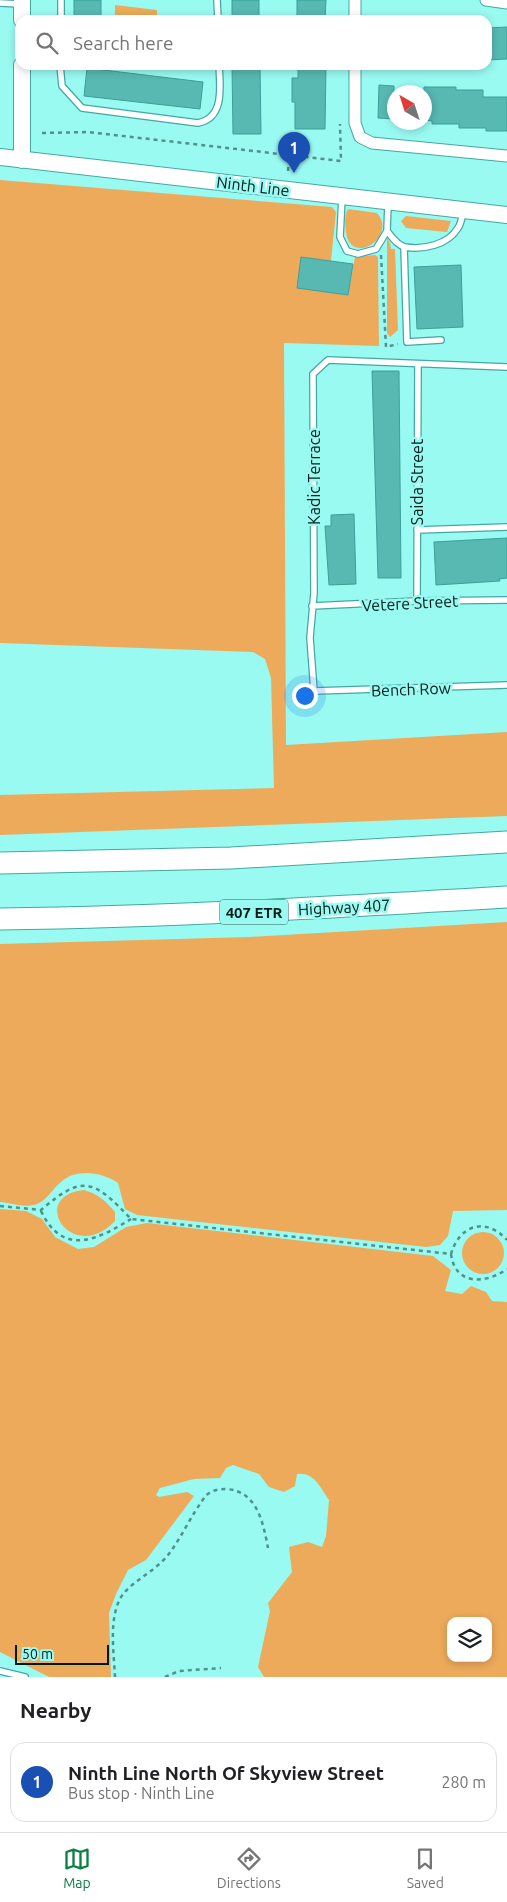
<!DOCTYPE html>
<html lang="en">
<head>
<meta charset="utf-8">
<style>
	:root { --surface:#fff; --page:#f2f2f2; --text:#202124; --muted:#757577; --line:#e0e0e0; --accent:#0b8043 }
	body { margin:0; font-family:Ubuntu,sans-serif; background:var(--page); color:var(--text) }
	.controls { position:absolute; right:15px; bottom:15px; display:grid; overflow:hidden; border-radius:10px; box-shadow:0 2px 8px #0003 }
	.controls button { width:45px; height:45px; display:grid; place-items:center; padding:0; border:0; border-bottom:1px solid var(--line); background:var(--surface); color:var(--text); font:25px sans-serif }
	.compass { position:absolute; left:387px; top:85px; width:45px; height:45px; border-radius:50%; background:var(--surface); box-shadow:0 2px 8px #0003; rotate:321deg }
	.scale { position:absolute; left:15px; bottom:12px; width:94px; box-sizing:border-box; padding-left:5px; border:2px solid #001a18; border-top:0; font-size:14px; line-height:18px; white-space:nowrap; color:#001a18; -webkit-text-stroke:4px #99faf2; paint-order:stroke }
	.you { position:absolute; left:304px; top:695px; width:18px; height:18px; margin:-12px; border:4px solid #fff; border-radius:50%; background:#1a73e8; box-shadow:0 0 0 8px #1a73e833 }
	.badge { display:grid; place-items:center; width:32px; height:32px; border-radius:50%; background:var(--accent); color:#fff; font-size:16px; font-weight:700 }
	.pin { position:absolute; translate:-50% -41px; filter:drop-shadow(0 1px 2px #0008) }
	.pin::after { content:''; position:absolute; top:26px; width:18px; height:15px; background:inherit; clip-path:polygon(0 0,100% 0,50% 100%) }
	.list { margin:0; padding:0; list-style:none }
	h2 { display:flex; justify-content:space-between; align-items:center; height:65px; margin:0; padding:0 20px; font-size:21px }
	h2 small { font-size:16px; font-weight:400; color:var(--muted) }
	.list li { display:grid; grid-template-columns:32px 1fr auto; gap:15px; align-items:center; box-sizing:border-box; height:80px; margin:0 10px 10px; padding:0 10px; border:1px solid var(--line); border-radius:15px }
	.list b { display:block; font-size:19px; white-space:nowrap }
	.list p { margin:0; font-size:16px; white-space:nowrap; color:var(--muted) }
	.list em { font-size:16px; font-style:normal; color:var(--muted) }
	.icon { flex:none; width:28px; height:28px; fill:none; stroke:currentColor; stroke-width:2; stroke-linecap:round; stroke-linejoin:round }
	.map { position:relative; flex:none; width:507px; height:1677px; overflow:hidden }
	.search { position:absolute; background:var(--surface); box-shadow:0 2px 8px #0003; left:15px; right:15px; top:15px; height:55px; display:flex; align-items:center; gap:12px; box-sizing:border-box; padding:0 18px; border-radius:15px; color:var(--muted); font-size:19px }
	.sheet { height:155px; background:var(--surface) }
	nav { display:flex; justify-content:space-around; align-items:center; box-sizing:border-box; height:70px; border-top:1px solid var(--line); background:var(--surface); font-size:14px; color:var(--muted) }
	nav a { display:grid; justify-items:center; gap:2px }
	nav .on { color:var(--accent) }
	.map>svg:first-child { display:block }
</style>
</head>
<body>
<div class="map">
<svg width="507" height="1677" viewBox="0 0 507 1677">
	<rect width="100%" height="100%" fill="#99faf2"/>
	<!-- green -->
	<path fill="#edaa5b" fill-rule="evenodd" d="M115,5l42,5v10h-42z
		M0,180l332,27 4,5 -5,49 -29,-4 -5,31 51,7 7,-38 20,-2 3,2 1,89 -95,-3 2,402 221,-13v84l-507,19v-40l274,-7 -3,-110 -6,-19 -12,-7 -253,-9z
		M348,209l29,4c21,23 -25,54 -31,20 -1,-8 -2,-17 2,-24z
		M406,216l45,5 -4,11 -41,-4 -5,-7z
		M387,238l3,5 1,6h4l3,81 -8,7 -3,-4z
		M507,922v288l-54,1 -5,25 -8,9 -14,2 -289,-32 -12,-6 -7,-26c-16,-11 -42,-15 -57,-1 -9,7 -12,16 -22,21 -11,6 -27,0 -39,-1v-258l248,-7z
		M84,1190c14,4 22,11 31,22v9c-43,45 -88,-25 -31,-31z
		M0,1209l26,2 16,8 13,18 23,12 16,-2 32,-20 21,-4 286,33 18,14 -6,21 17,3 9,-8 15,6 6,9 15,1v375h-243l-6,-10 12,-56 -2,-8 24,-31 -3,-25 19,-5 14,5 4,-11 3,-36c-9,-13 -15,-28 -32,-26l-2,12 -11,6 -15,-5 -10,-13 -26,-9 -7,3 -6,10 -26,1 -34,9 -4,7 3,2 28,-5 7,4 -48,64 -18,10 -12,24 -7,19 2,64h-62l-49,-25zM451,1621h37v37h-37z
		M462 1253a21 21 0 1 1 42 0a21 21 0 1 1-42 0Z"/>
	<!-- building -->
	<path fill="#57b9b2" stroke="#3aa099" d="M74,0h27v20h-27z
		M232,0h27v20h-27z
		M297,0h29l-1,20h-28z
		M507,27v32l-20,1v-32z
		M232,65h28l1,69h-28z
		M298,65h28l-1,64h-30v-27h-3v-24h6z
		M87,68l116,14 -3,27 -116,-13z
		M379,85l15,1v33l-16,-1z
		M424,87h32v3h27v7h24v34h-21v-3h-27v-4h-27v-3l-8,-1z
		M301,257l52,7 -5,31 -51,-7z
		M461,265l2,62 -46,2 -3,-62z
		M372,371h27l2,207h-23z
		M354,514l2,70 -27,1 -4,-59h6v-11z
		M507,538v40l-8,1 1,2 -64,4 -2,-43z"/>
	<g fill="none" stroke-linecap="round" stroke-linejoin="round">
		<defs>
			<path id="lane" d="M217,0l1,20
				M0,3l20,1
				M61,20v-20
				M60,65l2,21 20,22 116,15c27,-5 22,-37 21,-58
				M342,197l-2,40 7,14 11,3 18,-5 11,-18 1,-27
				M387,231c5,6 10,14 18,16 18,3 43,-2 53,-19 3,-4 4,-11 5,-16
				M404,247l3,95 34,-2
				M507,367l-179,-7 -15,14 1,219 -4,45 4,53 193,-6
				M417,530l90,-3
				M417,601l1,-237
				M312,606l105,-5 90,-1
				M0,1671l25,6"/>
			<path id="street" d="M486,0l21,3
				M355,20v-20
				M355,65v58l5,14 12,6 135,13"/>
			<path id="secondary" d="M22,0v20
				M22,65v95
				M0,157l507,58"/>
			<path id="highway" d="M0,863l231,-5 276,-16
				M0,919c169,-2 338,-12 507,-22"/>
		</defs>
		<!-- lane casing -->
		<use href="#lane" stroke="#44a8a2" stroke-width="8"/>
		<!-- street casing -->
		<use href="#street" stroke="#44a8a2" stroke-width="13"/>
		<!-- secondary casing -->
		<use href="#secondary" stroke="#44a8a2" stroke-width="18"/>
		<!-- highway casing -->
		<use href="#highway" stroke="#44a8a2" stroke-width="23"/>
		<!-- path -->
		<path stroke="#51918c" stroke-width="2.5" stroke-dasharray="4 4" stroke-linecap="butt" d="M42,133l46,-1 253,29 -1,-37
			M288,171l1,-16
			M381,255l5,92 12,-3
			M0,1206l41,4c42,-36 52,-31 90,9l320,35c9,-30 35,-37 56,-14
			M41,1211c22,46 56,29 90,8
			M451,1254c4,32 35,30 56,15
			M115,1677c-1,-23 -6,-54 4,-76 8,-18 35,-28 49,-46 14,-18 23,-40 37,-58 4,-6 13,-8 20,-8 32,1 38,33 43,59
			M165,1677l14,-6 42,-3"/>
		<!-- lane -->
		<use href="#lane" stroke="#fff" stroke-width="5.5"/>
		<!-- street -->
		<use href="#street" stroke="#fff" stroke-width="11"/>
		<!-- secondary -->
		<use href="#secondary" stroke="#fff" stroke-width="16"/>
		<!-- highway -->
		<use href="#highway" stroke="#fff" stroke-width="21"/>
	</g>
	<g text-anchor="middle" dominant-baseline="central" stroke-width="5" stroke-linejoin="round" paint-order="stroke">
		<!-- shield labels -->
		<rect fill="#99faf2" stroke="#2e5d59" stroke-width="1" x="220" y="899.5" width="68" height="25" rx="4"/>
		<g font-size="15" font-weight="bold" fill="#001a18">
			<text x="254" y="912">407 ETR</text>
		</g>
		<!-- street labels -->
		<g font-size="16" fill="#001a18" stroke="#99faf2">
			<text transform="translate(253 186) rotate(7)">Ninth Line</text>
			<text transform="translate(314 477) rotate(-90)">Kadic Terrace</text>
			<text transform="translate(417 482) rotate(-90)">Saida Street</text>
			<text transform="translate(410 603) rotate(-3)">Vetere Street</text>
			<text transform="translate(411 689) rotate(-2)">Bench Row</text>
			<text transform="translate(344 907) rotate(-3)">Highway 407</text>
		</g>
	</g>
</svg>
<div class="controls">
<button><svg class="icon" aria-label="layers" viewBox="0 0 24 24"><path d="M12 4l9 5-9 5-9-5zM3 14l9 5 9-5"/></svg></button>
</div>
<svg class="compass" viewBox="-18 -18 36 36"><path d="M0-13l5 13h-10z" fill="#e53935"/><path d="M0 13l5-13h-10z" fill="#757577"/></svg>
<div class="scale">50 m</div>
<div class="you"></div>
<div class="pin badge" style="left:294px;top:173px;background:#1a4fb4">1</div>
<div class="search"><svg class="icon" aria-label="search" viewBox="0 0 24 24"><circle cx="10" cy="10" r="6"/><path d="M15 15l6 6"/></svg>Search here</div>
</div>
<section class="sheet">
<h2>Nearby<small></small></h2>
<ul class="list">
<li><span class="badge" style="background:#1a4fb4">1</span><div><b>Ninth Line North Of Skyview Street</b><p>Bus stop · Ninth Line</p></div><em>280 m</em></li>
</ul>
</section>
<nav>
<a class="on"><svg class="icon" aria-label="map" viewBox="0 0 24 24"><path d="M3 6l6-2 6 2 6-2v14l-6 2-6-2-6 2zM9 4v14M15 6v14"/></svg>Map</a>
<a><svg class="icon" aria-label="directions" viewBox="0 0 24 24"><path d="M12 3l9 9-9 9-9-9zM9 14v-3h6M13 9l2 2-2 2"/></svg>Directions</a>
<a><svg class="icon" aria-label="saved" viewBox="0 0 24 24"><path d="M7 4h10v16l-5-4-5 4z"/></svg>Saved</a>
</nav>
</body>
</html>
